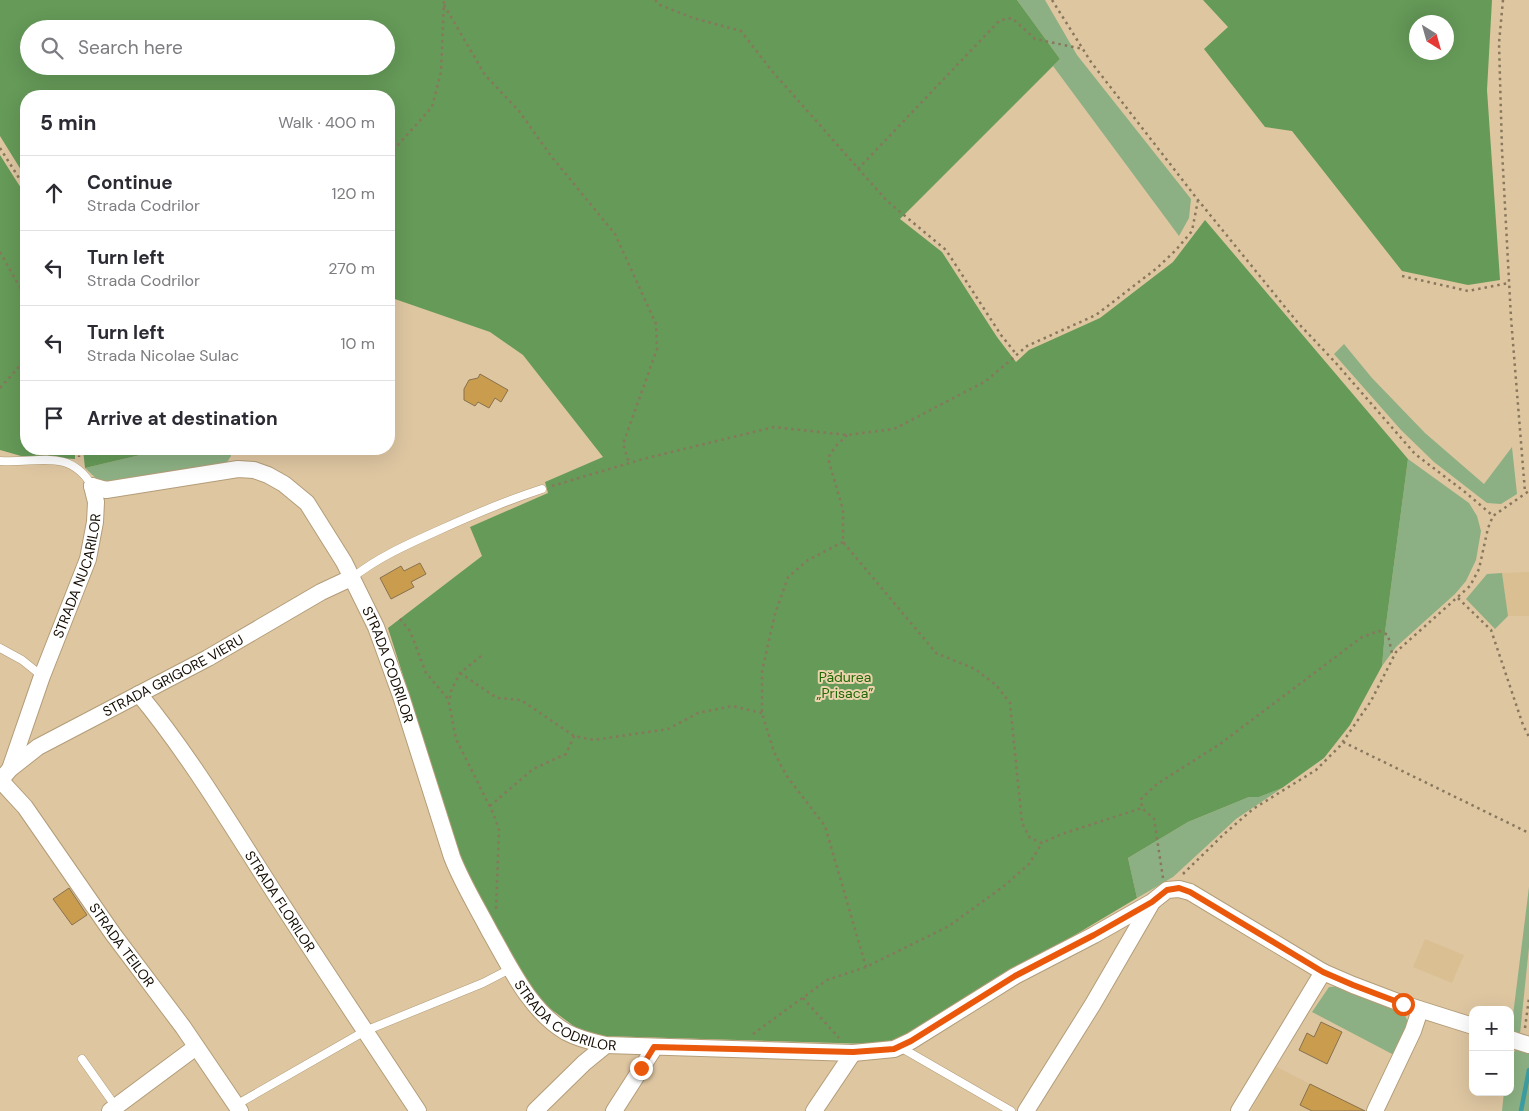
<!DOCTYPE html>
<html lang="en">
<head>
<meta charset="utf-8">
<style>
	:root { --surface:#fff; --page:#f2f2f3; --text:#2b2b33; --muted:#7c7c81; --line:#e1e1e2 }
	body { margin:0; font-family:"DM Sans",sans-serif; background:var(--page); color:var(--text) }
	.controls { position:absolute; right:15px; bottom:15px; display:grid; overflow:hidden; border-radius:10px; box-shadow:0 5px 20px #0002 }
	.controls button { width:45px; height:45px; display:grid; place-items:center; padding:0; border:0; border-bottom:1px solid var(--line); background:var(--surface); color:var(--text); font:25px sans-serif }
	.compass { position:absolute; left:1409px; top:15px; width:45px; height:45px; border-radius:50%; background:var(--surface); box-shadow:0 5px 20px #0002; rotate:143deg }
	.stop { position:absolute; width:15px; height:15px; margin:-11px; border:4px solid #ea580c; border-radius:50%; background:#fff }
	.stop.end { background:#ea580c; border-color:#fff; box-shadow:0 1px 5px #0008 }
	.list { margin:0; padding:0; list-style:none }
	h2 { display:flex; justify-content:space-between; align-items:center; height:65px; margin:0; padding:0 20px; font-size:21px }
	h2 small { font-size:16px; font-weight:400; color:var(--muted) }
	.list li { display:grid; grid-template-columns:32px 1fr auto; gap:15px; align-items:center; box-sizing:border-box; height:75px; padding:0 20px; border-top:1px solid var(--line) }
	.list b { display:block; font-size:19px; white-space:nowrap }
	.list p { margin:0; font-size:16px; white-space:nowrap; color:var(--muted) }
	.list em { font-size:16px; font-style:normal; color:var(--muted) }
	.icon { flex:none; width:28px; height:28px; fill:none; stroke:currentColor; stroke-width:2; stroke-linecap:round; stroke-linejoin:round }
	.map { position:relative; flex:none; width:1529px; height:1111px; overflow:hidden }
	.search { position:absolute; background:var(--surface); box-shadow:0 5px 20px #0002; left:20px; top:20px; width:375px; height:55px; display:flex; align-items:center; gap:12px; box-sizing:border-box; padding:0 18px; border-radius:28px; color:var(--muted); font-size:19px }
	.panel { position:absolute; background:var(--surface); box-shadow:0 5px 20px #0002; left:20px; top:90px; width:375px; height:365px; border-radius:20px }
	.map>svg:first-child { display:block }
</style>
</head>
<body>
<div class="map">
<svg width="1529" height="1111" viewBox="0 0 1529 1111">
	<rect width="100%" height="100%" fill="#dec6a1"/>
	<!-- built -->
	<path fill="#dabf92" d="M1529,572v44h-21l-6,-43z
		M1425,939l39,16 -12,28 -39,-16z
		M1275,1066l35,18 56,27h-115z"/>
	<!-- green -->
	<path fill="#8cb083" d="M1017,0h28l32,55 114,144 -2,19 -10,18 -126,-170 7,-7z
		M1344,344l28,34 53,55 59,51 28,-37 5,47 -16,10 -14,-1 -53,-41 -33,-32 -67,-76z
		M166,449h64l1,7 -7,11 -123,16 -16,-15z
		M1408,459l61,44 8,13 4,15 -5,29 -10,21 -11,13 -59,53 -14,19 3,-34z
		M1502,573l6,43 -13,13 -29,-30 21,-25z
		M1282,788l-46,31 -63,58 -36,21 -9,-40 60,-36 61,-25h10z
		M1529,887v60l-9,87 -9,-3z
		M1342,986l61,25 6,13 -15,31 -82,-43 17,-25z
		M1516,1047l13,5v59h-27l2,-19h6v-28z"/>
	<!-- forest -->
	<path fill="#659a58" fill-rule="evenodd" d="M0,0h1017l43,59 -160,160 42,33 55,85 19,25 13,-12 71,-32 73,-56 32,-42 203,239 -23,173 -3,34 -32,59 -26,33 -42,30 -23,9h-10l-61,25 -60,36 9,40 -244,145 -23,1 -269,-8 -26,-9 -31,-23 -29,-36 -47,-87 -80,-253 94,-72 -12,-29 78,-34 -3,-11 58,-25 -80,-102 -33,-23 -101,-35v-201h-363v82l-26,-42zM29,29h357v37h-357z
		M1203,0h289l-5,90 13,190 -32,5 -66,-14 -110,-140 -27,-4 -61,-78 24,-22zM1446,22v30h-30v-30z
		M0,155l26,41v253h49v10l-54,-3 -21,-6z
		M83,449h83l-81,19z"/>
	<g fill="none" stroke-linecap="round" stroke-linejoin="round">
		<!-- stream -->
		<path stroke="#3d9da2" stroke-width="4.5" d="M1521,1111l8,-41"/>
	</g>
	<!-- building -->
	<path fill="#ca9d4e" stroke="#87714e" d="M480,374l28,16 -7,12 -6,-4 -6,10 -11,-6 -3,4 -11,-6v-11l5,-9 9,-2z
		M420,563l6,11 -15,8 3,5 -23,12 -11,-21 21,-12 3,5z
		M69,888l18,27 -15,10 -19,-26z
		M1321,1022l21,10 -15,32 -28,-14 8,-17 7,4z
		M1310,1084l55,27h-53l-12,-6z"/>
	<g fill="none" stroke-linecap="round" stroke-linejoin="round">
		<defs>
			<path id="service" d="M0,461c37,3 69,-14 92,25
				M352,578c25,-20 54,-33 83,-46 35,-16 70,-31 107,-43
				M0,648l22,12 20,16
				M900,1047l111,64
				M82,1059l34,48
				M236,1105l129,-74 118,-48 27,-14"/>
			<g id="minor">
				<path id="s1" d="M92,486l14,4 132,-21 16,1 14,5 16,9 23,19 37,59 32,65 25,69 51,161c10,26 25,50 38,75 20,35 40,79 76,100 13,7 26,10 40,13l247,8 41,-4 17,-8 104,-65 79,-41 58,-33 15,-12 12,-1 11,3 133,80 30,13 50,19 70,22"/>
				<path id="s2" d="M139,694c51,62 92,131 135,198 47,73 96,146 144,219"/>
				<path id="s3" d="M10,769l32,-93 46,-117 7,-37 1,-20 -4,-16"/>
				<path id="s4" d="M0,781l10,-12 28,-22 170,-89 113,-66 30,-14"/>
				<path id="s5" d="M1,781l24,26 88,127 70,93 57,84"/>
				<path d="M1510,1039l19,6"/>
				<path d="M110,1111l86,-64"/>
				<path d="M535,1111l49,-48 22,-18"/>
				<path d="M614,1111l41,-64"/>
				<path d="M814,1111l39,-58"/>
				<path d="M1026,1111l67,-107 58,-100"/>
				<path d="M1239,1111l84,-139"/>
				<path d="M1375,1111l38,-80 7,-21"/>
			</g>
		</defs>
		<!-- service casing -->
		<use href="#service" stroke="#b39d78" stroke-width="9"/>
		<!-- minor casing -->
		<use href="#minor" stroke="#b39d78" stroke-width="18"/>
		<!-- path -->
		<path stroke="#88775d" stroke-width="2.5" stroke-dasharray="2.5 4" stroke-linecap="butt" d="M655,0l5,5 33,13 48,13 31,40 115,130 59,49 55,85 16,20
			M1052,0l39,62 107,138 100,123 37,39 80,92 50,38 27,23
			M1503,0l-4,43 3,107 9,168 14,174
			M444,5l41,70 34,36 32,45 64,78 41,90 1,25 -34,95 6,19
			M0,148l26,41
			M389,155l43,-48 9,-35 3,-72
			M858,169l142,-149 12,-2 23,21 48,10
			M0,252l26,46
			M1402,276l66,15 41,-8
			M0,388l26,-29
			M847,435l-12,12 -7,11 15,52v32l93,111 39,16 21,16 14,18 12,120 8,15 12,5 20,-9 80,-26
			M79,449v8
			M552,486l91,-27 131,-32 73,8 47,-6 92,-48 41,-35 69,-31 61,-47 19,-18 16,-19 6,-31
			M843,542l-35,18 -20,17 -13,37 -13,57v42l12,39 12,23 39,51 41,141
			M1458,598l33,32 32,95 6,12
			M400,619l10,12 16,42 23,27
			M481,656l-21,17 -9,18 -2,12 7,36 37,74 6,17 -3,81
			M460,673l37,25 24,2 53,36 20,4 74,-11 30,-16 34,-7 30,7
			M1343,742l186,91
			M490,806l43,-37 33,-15 8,-18
			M1183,874l40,-39 30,-26 63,-39 24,-24 31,-45 25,-49 74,-66 9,-17 9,-41 5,-12 36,-25
			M1163,878l-9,-59 -12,-11 -1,-9 16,-15 63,-40 142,-107 17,-6 9,4 5,23
			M803,998l36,40
			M1525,1028l4,-30
			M753,1034l74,-54 39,-13 83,-41 55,-40 25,-22 13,-21"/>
		<!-- service -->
		<use href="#service" stroke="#fff" stroke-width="8"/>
		<!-- minor -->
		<use href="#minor" stroke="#fff" stroke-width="16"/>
	</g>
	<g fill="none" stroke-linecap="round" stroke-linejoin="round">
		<!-- route -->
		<path stroke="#ea580c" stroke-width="6" d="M641,1068l13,-21 199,5 41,-3 17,-8 104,-65 79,-41 58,-33 15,-12 12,-2 11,4 133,80 30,13 50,19"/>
	</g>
	<g text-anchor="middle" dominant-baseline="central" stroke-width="4" stroke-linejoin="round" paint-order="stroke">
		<!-- street labels -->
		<g font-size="14" fill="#130b01" stroke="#ebd3ad">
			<text stroke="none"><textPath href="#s3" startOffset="205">STRADA NUCARILOR</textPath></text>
			<text stroke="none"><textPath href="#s1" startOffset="409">STRADA CODRILOR</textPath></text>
			<text stroke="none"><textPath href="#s4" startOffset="204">STRADA GRIGORE VIERU</textPath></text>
			<text stroke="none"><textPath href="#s2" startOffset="251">STRADA FLORILOR</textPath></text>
			<text stroke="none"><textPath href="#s5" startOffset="204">STRADA TEILOR</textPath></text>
			<text stroke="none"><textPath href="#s1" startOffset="814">STRADA CODRILOR</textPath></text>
		</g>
		<!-- park labels -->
		<g font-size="14" fill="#216806" stroke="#ebd3ad">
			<text x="845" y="677">Pădurea<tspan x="845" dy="16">„Prisaca”</tspan></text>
		</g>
	</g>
</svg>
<div class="controls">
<button>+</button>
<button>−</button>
</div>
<svg class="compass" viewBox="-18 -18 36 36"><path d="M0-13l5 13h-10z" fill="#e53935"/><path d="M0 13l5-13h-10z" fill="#7c7c81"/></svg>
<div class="stop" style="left:1403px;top:1004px"></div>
<div class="stop end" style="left:641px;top:1068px"></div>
<div class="search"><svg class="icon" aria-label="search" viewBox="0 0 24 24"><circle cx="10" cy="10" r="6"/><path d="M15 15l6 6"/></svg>Search here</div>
<section class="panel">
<h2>5 min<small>Walk · 400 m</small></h2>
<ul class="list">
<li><svg class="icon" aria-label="ahead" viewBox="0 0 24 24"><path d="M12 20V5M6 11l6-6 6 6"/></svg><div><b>Continue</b><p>Strada Codrilor</p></div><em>120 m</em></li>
<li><svg class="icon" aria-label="left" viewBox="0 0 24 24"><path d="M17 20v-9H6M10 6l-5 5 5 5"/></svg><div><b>Turn left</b><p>Strada Codrilor</p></div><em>270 m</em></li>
<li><svg class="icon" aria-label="left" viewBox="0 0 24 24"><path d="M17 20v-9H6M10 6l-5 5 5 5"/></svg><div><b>Turn left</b><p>Strada Nicolae Sulac</p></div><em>10 m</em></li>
<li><svg class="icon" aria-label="arrive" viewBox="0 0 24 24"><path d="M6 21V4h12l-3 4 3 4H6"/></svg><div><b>Arrive at destination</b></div></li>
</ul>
</section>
</div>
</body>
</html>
